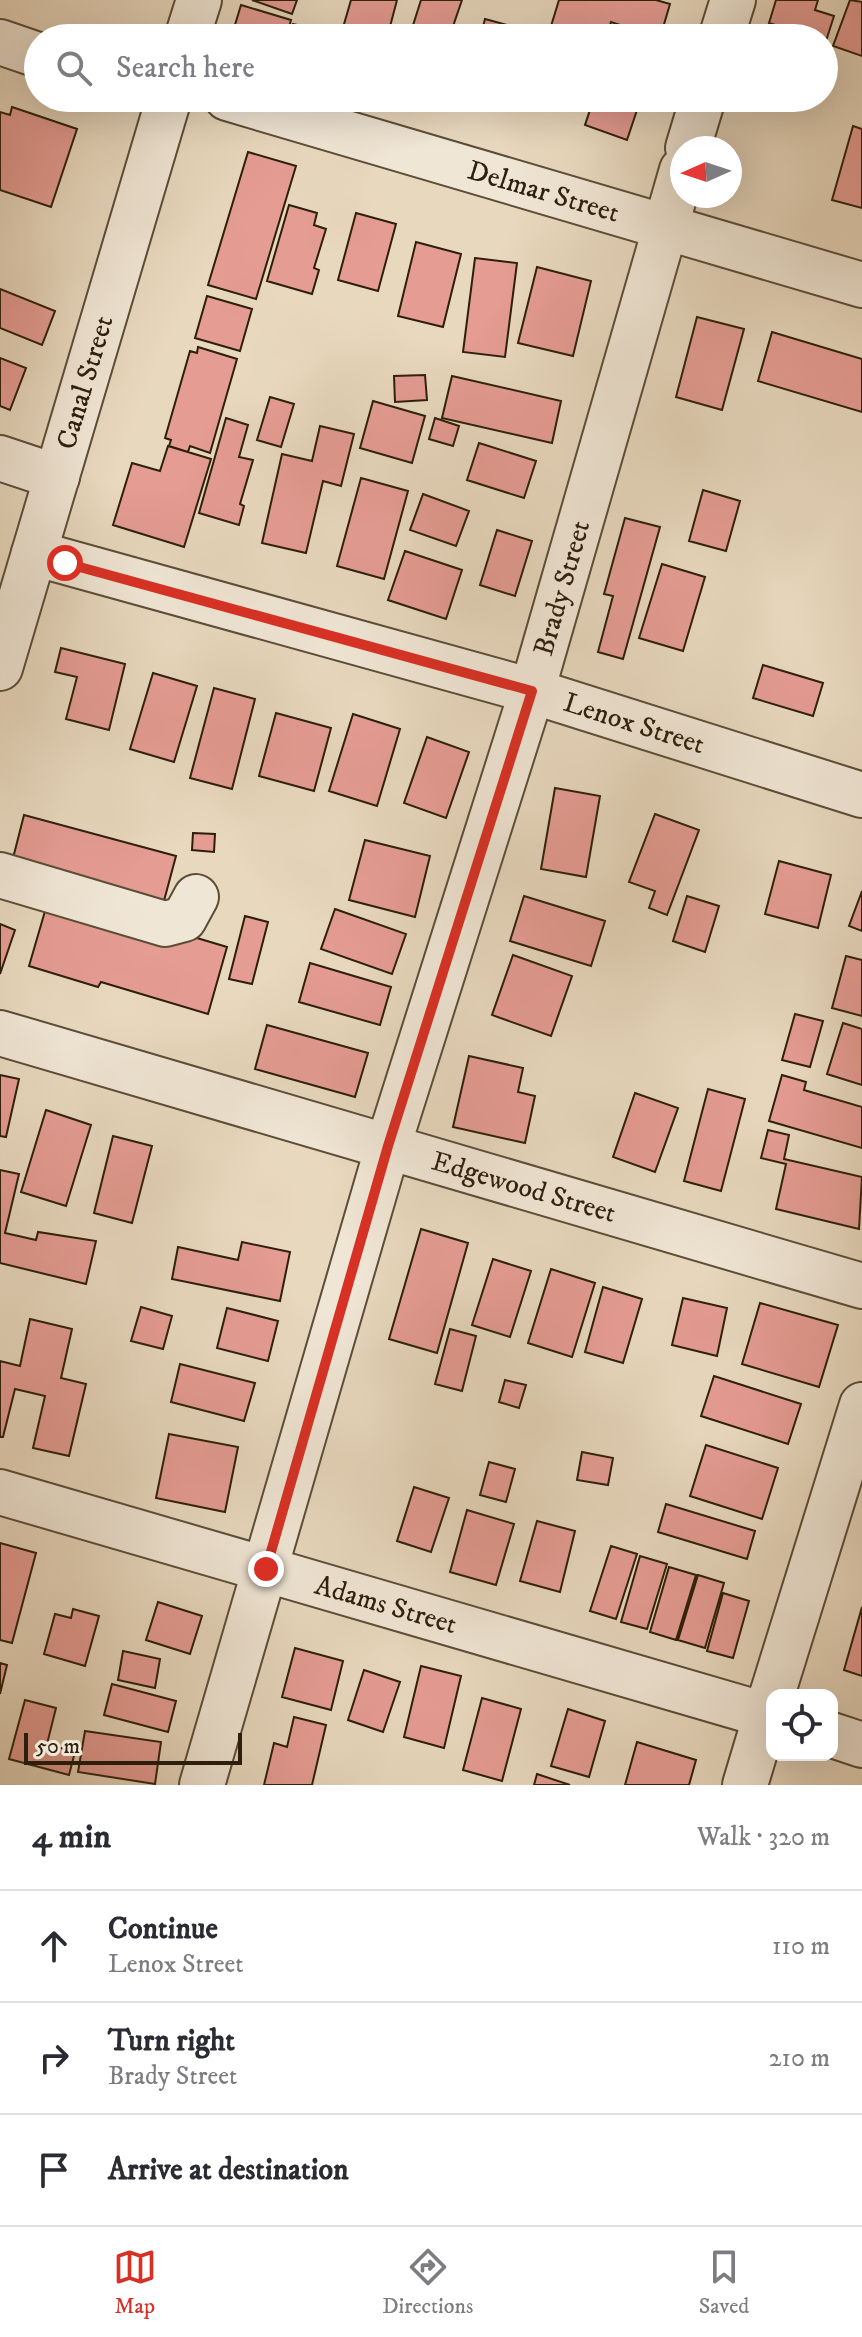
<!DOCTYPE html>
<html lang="en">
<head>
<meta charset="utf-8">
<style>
	:root { --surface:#fff; --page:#f2f2f3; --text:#2b2b33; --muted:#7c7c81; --line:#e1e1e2; --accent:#d93025 }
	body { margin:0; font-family:"IM FELL DW Pica",serif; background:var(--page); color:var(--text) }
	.controls { position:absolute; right:24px; bottom:24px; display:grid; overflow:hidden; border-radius:16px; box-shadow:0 8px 32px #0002 }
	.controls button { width:72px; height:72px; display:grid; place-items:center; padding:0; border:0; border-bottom:2px solid var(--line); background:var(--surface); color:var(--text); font:40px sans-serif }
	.compass { position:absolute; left:670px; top:136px; width:72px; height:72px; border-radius:50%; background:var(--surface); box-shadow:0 8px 32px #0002; rotate:267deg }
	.scale { position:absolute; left:24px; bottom:20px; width:218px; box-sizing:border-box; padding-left:8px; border:4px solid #2d1f0c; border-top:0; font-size:22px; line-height:28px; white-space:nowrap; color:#2d1f0c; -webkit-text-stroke:6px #f0e6d5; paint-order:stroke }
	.stop { position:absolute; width:24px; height:24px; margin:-18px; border:6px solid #d93025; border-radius:50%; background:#fff }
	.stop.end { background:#d93025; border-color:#fff; box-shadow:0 2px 8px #0008 }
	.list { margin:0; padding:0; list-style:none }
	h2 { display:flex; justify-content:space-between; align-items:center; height:104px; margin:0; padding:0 32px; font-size:34px }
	h2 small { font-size:26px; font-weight:400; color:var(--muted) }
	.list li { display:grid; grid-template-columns:52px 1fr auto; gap:24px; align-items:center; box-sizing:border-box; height:112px; padding:0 32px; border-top:2px solid var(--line) }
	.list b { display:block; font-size:30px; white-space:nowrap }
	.list p { margin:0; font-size:26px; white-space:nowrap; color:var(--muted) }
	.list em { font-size:26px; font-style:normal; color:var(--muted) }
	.icon { flex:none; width:44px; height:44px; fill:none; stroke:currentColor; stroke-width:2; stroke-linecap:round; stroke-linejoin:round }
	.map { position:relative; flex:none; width:862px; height:1785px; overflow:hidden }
	.search { position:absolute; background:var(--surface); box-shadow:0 8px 32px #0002; left:24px; right:24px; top:24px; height:88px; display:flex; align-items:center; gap:20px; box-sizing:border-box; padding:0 28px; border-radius:44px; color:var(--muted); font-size:30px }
	.sheet { height:440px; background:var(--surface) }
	nav { display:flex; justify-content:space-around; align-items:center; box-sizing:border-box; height:112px; border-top:2px solid var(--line); background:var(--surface); font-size:22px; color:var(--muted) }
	nav a { display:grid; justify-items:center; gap:4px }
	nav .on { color:var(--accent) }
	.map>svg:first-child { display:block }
</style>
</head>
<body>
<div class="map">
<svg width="862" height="1785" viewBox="0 0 862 1785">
	<rect width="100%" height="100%" fill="#e8d8be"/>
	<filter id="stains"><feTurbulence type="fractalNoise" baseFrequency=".0025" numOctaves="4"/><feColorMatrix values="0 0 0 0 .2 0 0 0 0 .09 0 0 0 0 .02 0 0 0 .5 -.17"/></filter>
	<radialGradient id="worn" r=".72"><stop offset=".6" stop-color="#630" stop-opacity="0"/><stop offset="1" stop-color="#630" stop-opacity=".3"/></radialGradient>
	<!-- building -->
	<path fill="#e59c93" stroke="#2d1f0c" stroke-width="2" d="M252,0h45l-5,14z
		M351,0h46l-10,38h-47z
		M421,0h41l-13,38h-40z
		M559,0h97l14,4 -10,34 -49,-16 -5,16h-16l-39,-12z
		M776,0h42l-3,10 19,6 -8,25 -57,-18z
		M850,0l12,2v54l-29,-10z
		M241,5l50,15 -5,18h-55z
		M485,19l41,11 -2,8h-44z
		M293,24l35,8 -1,6h-37z
		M766,30l28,8h-30z
		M594,98h47l-14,42 -42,-15z
		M12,107l65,22 -26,78 -51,-17v-78l10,3z
		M853,126l9,3v79l-30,-8z
		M248,152l48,14 -40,133 -48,-14z
		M289,205l28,8 -3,12 12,4 -12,39 5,2 -7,24 -45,-13z
		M356,213l40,11 -18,67 -40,-11z
		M416,242l45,12 -18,73 -45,-11z
		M475,258l42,5 -12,94 -42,-5z
		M537,267l54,14 -18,75 -55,-13z
		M0,289l55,22 -13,34 -42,-17z
		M207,296l45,13 -12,42 -45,-13z
		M697,317l47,12 -22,81 -46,-13z
		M772,332l90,27v53l-104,-31z
		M198,347l39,12 -27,94 -20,-7 -2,6 -19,-6 2,-6 -6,-2 25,-87 7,2z
		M0,358l26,10 -16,42 -10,-4z
		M425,375l2,25 -32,2 -1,-26z
		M452,376l109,25 -9,42 -110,-25z
		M270,397l24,7 -13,43 -24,-7z
		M373,401l52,15 -13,47 -52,-15z
		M226,418l22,7 -9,32 14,3 -13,44 4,2 -5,19 -40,-12z
		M435,418l24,8 -6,20 -24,-7z
		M320,426l34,8 -13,52 -18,-5 -17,72 -44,-10 20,-89 30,7z
		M479,443l57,18 -12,37 -57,-18z
		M168,446l43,13 -27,88 -71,-22 19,-62 28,8z
		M361,478l47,13 -24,88 -47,-13z
		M703,490l37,11 -14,50 -37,-10z
		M423,494l46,17 -13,35 -46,-16z
		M625,518l35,9 -37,132 -25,-7 15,-56 -9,-2z
		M497,530l35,11 -17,55 -35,-11z
		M405,551l57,19 -16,49 -58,-19z
		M662,564l43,13 -22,74 -44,-13z
		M61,648l64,16 -16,66 -43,-11 11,-42 -22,-5z
		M763,665l60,18 -10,33 -60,-18z
		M153,673l44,13 -23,76 -44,-13z
		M214,688l41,11 -23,90 -42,-11z
		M276,713l55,15 -17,63 -55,-15z
		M353,714l47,15 -23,77 -48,-15z
		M427,737l42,15 -23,66 -42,-15z
		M555,788l45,8 -14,81 -45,-8z
		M655,814l44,16 -32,85 -18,-7 6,-17 -26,-9z
		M24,815l152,41 -15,56 -151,-42z
		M193,833l22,1 -1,18 -22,-2z
		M365,840l65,16 -15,61 -66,-17z
		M779,861l52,14 -13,53 -53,-14z
		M862,891v40l-13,-5z
		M50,894l177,53 -19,67 -107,-32 -3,5 -69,-21z
		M524,896l81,25 -14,45 -81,-25z
		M687,896l32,10 -14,46 -32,-11z
		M335,909l71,25 -14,40 -71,-25z
		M245,916l23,6 -16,62 -23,-5z
		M0,924l15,6 -15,44z
		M513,955l59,21 -21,60 -59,-21z
		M846,956l16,4v56l-30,-8z
		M310,963l81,24 -11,38 -81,-23z
		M795,1014l28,7 -13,46 -28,-7z
		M843,1023l19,6v56l-35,-11z
		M267,1025l101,28 -13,44 -100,-28z
		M469,1056l54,12 -5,24 17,4 -10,47 -72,-16z
		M0,1075l19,4 -13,58 -6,-1z
		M782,1075l24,7 -2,8 58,17v41l-93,-27z
		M708,1089l37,10 -24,92 -37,-10z
		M635,1093l43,15 -23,64 -42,-15z
		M46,1110l45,15 -25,81 -45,-14z
		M768,1130l21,5 -5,24 78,18 -3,52 -83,-20 10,-45 -25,-6z
		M113,1136l39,10 -20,77 -38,-10z
		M0,1170l19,4 -14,59 31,7 2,-8 58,9 -10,43 -86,-21z
		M421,1229l47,14 -31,110 -48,-14z
		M242,1242l48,10 -10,49 -108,-22 6,-32 60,13z
		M493,1259l38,12 -21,66 -38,-12z
		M551,1269l44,14 -23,74 -44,-14z
		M603,1287l39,12 -19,64 -38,-11z
		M683,1298l44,10 -10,48 -45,-11z
		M760,1303l78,22 -19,62 -77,-23z
		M141,1307l31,9 -9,33 -32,-8z
		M227,1308l51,13 -10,40 -51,-13z
		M30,1319l42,10 -11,49 25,6 -17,72 -36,-8 12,-52 -30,-7 -12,48h-3v-76l20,5z
		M450,1329l26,7 -14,55 -27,-7z
		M180,1364l75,19 -11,38 -73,-19z
		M714,1376l87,28 -13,40 -87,-28z
		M505,1380l21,5 -7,23 -20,-6z
		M169,1434l69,13 -13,65 -69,-14z
		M706,1445l72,23 -16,51 -72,-23z
		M582,1452l31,6 -5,27 -31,-5z
		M489,1462l26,7 -9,33 -26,-7z
		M414,1487l35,11 -18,54 -34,-11z
		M666,1504l89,27 -8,28 -89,-27z
		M467,1510l47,14 -18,61 -46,-13z
		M537,1521l38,10 -15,61 -40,-11z
		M0,1543l36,10 -24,90 -12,-3z
		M611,1546l26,8 -21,65 -26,-8z
		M640,1556l27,8 -20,65 -26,-7z
		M669,1567l27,8 -20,65 -26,-8z
		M698,1575l26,8 -19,65 -27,-8z
		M723,1593l26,8 -16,57 -26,-7z
		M158,1602l44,14 -12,38 -44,-14z
		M862,1607v69l-18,-6z
		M73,1609l26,7 -14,50 -41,-12 11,-40 16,4z
		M295,1648l48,13 -12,49 -49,-13z
		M123,1651l37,8 -5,29 -37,-8z
		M0,1663l7,2 -7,29z
		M421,1666l40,10 -17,72 -40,-11z
		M364,1670l36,12 -17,50 -35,-12z
		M112,1684l64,17 -8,31 -64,-17z
		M482,1698l39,11 -19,72 -39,-11z
		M25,1700l31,8 -9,36 28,8 -6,23 -60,-16z
		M568,1709l37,12 -16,56 -38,-11z
		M294,1717l32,8 -14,60h-48l10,-42 13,4z
		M85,1731l76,11 -6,42 -77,-12z
		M637,1742l59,18 -7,25h-64z
		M537,1774l33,11h-36z"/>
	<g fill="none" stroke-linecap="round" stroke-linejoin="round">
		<defs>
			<g id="minor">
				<path d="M187,38l12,-38"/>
				<path d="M721,38l12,-38"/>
				<path d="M0,42l38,13"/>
				<path id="s1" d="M227,98l635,187"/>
				<path d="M688,148l15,-50"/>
				<path d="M0,458l57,19"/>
				<path id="s2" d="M34,553l498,138 330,104"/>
				<path id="s3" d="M0,668l169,-570"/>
				<path d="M0,875l165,49 19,-5 12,-22"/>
				<path id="s4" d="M0,1033l862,253"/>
				<path id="s5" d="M0,1492l772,225"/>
				<path d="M772,1695l90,-290"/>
				<path d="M832,1735l30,10"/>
				<path id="s6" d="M202,1785l186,-639 144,-455 150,-521"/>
				<path d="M745,1785l27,-90"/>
			</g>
		</defs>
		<!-- minor casing -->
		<use href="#minor" stroke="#5c4d38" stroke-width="48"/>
		<!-- minor -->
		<use href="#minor" stroke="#f0e6d5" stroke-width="44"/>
	</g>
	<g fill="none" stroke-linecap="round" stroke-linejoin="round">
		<!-- route -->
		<path stroke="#d93025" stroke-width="10" d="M65,563l467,128 -144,455 -122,423"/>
	</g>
	<g text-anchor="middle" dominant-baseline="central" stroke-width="8" stroke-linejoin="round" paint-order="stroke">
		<!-- street labels -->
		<g font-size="28" fill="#2d1f0c" stroke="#f0e6d5">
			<text stroke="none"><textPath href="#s1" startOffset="330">Delmar Street</textPath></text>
			<text stroke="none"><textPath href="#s3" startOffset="298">Canal Street</textPath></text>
			<text stroke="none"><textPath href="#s6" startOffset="1250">Brady Street</textPath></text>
			<text stroke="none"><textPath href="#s2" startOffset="624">Lenox Street</textPath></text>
			<text stroke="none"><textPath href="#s4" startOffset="546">Edgewood Street</textPath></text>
			<text stroke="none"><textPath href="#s5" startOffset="402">Adams Street</textPath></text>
		</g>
	</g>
	<rect width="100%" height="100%" filter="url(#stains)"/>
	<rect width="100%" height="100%" fill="url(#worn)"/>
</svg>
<div class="controls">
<button><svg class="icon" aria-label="locate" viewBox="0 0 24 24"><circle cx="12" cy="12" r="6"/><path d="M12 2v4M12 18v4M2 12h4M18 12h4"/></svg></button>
</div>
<svg class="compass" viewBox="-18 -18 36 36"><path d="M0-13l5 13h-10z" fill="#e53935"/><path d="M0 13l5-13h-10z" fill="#7c7c81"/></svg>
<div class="scale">50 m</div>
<div class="stop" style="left:65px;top:563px"></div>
<div class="stop end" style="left:266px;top:1569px"></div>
<div class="search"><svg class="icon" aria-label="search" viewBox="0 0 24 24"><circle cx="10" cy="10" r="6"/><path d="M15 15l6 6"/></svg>Search here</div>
</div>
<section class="sheet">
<h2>4 min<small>Walk · 320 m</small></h2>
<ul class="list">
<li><svg class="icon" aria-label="ahead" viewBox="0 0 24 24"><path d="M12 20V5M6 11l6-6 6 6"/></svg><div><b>Continue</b><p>Lenox Street</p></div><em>110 m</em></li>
<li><svg class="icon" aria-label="right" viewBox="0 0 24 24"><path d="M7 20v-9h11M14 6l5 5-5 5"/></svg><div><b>Turn right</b><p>Brady Street</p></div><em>210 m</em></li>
<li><svg class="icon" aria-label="arrive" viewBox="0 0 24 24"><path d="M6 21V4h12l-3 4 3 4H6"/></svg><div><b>Arrive at destination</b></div></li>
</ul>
</section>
<nav>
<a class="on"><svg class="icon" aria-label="map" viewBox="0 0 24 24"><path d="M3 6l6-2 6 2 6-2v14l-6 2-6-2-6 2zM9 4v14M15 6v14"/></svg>Map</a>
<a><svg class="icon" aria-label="directions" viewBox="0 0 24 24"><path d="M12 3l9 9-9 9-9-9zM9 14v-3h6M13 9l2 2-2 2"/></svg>Directions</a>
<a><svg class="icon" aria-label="saved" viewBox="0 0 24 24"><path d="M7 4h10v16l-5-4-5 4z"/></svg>Saved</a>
</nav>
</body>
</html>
